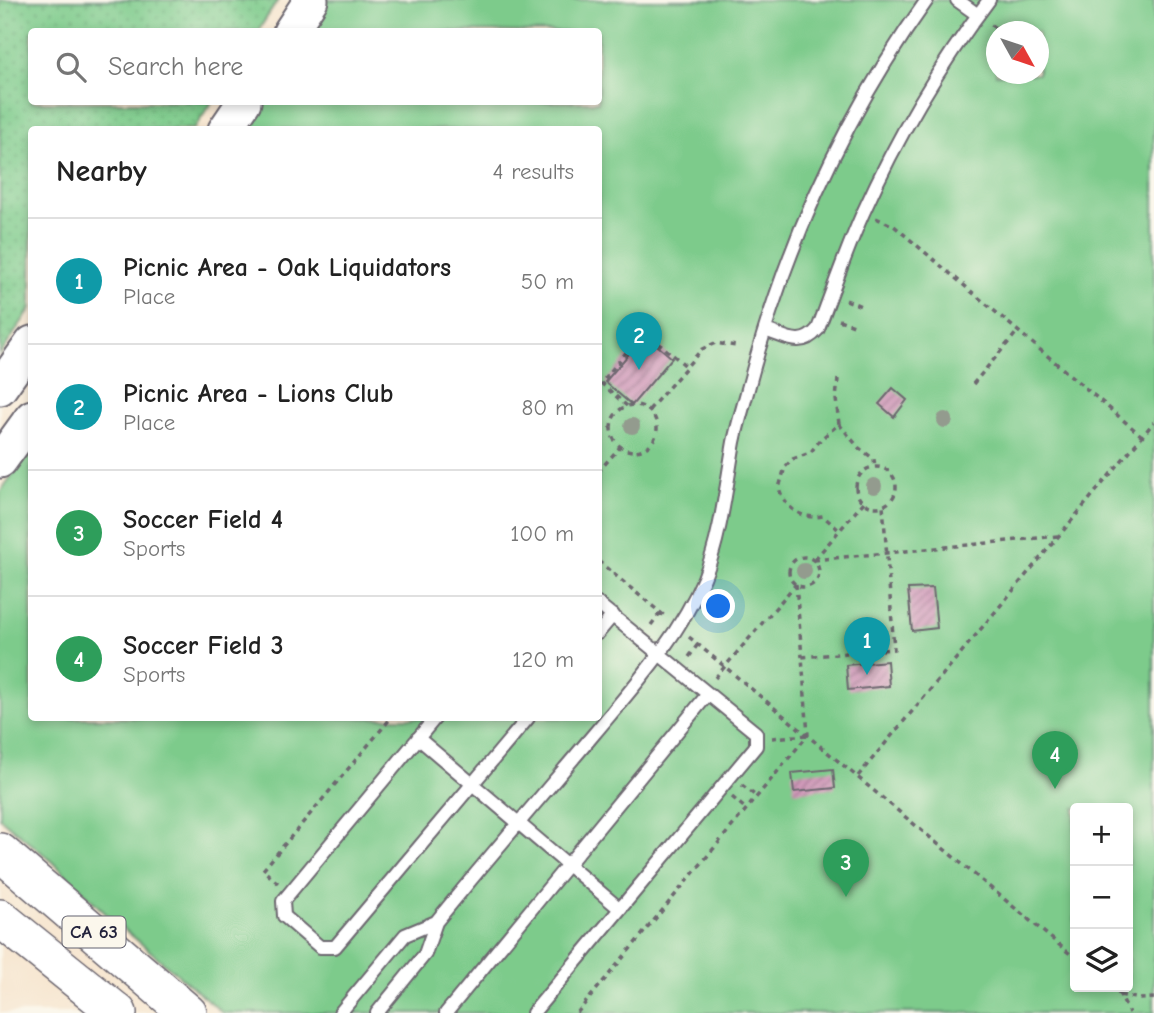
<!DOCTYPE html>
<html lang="en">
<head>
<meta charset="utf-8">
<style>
	:root { --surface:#fff; --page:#f6f6f6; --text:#222; --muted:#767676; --line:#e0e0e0; --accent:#1a73e8 }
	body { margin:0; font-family:"Comic Neue",sans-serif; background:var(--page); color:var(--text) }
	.controls { position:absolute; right:21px; bottom:21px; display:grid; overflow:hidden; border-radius:7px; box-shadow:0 4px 10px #0003 }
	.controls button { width:63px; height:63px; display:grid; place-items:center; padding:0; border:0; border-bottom:2px solid var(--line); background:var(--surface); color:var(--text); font:35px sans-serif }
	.compass { position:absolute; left:986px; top:21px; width:63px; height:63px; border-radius:50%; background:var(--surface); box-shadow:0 4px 10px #0003; rotate:130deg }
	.you { position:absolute; left:719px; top:607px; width:24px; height:24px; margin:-18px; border:5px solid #fff; border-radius:50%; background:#1a73e8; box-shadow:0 0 0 10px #1a73e833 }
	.badge { display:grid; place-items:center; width:46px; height:46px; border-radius:50%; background:var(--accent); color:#fff; font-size:23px; font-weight:700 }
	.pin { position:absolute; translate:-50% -58px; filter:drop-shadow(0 2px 4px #0008) }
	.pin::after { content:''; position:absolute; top:37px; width:24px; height:21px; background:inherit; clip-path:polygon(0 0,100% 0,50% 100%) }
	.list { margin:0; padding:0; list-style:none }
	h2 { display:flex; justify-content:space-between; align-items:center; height:91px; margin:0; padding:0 28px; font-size:30px }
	h2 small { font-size:23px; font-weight:400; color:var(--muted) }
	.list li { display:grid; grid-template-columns:46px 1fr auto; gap:21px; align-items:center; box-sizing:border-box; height:126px; padding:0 28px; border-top:2px solid var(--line) }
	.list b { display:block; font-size:26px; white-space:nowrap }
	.list p { margin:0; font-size:23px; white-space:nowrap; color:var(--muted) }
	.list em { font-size:23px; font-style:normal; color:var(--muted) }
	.icon { flex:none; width:38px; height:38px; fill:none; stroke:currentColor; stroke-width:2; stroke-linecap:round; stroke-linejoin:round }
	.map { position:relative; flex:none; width:1154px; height:1013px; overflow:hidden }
	.search { position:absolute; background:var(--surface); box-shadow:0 4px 10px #0003; left:28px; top:28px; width:574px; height:77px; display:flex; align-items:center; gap:18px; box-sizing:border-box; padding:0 24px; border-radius:7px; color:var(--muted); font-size:26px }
	.panel { position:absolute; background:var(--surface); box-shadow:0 4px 10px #0003; left:28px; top:126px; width:574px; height:595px; border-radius:7px }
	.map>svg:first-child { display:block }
</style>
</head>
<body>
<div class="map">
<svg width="1154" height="1013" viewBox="0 0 1154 1013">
	<defs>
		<pattern id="grass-dots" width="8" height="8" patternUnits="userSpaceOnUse" patternTransform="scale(1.75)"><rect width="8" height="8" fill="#7dcb8b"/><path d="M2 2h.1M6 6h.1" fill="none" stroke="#6cae79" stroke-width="1.8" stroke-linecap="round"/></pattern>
		<pattern id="building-hatch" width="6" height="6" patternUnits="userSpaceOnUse" patternTransform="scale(1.75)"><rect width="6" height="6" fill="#d09ab9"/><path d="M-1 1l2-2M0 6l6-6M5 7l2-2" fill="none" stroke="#a87d98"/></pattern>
	</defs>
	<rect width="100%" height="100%" fill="#fbf7ec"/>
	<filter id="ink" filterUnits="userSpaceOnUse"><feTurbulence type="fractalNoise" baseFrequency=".0143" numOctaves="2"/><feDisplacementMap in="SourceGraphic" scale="14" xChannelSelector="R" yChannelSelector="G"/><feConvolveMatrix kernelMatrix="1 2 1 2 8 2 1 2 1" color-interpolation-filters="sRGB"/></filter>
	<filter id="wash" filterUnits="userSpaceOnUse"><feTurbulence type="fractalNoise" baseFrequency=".00686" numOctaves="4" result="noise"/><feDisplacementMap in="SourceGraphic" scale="28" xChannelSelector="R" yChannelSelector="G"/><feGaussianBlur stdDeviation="1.57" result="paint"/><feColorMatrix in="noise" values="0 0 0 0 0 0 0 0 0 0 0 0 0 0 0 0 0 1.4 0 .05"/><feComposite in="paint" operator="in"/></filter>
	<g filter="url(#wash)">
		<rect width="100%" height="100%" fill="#f7e7d2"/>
		<!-- grass -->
		<path fill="url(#grass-dots)" stroke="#507663" stroke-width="2" d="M0,0h278l-20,31 -226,1v70h180l-18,27 -162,1 -1,178 -31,47z"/>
		<!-- park -->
		<path fill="#7dcb8b" stroke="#507663" stroke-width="2" fill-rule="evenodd" d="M325,0h829v1013h-931l-118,-100 -52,-51 -53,-44v-326l31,-43 1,269h566v-588l-357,-1 18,-27h339v-70l-293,-1zM996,32h42v42h-42zM1075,808h53v179h-53z"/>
		<g id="blocks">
			<!-- building -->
			<path fill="url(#building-hatch)" d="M645,335l27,23 -40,47 -27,-23z
				M893,388l14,12 -13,17 -15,-13z
				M933,588l4,40 -25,3 -4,-42z
				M887,661l2,25 -41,4 -2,-25z
				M833,769l2,19 -41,4 -2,-19z"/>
		</g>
	</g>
	<g filter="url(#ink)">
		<use href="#blocks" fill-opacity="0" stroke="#6d6770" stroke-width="2"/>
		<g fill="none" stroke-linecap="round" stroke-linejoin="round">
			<defs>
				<path id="lane" d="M957,0l21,15
					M765,330c22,7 36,19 53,-1 15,-39 28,-78 45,-116 34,-76 76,-147 126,-213
					M598,633l15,-18
					M435,718l-152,183 1,15 36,31h15l193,-229
					M418,738l202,171 136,-163v-13l-158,-129
					M340,1013l65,-78 31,-13
					M377,1013l48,-59 11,-32c51,-63 105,-125 158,-188 40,-48 85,-97 110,-156 17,-42 22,-91 30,-136 4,-19 10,-38 15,-57 36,-138 95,-269 178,-385
					M446,1013l262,-319
					M533,1013l87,-104"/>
				<path id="secondary" d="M290,32l21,-32
					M225,130l19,-28
					M0,388l32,-45
					M0,461l32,-44"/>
				<path id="primary" d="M0,852l188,161
					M0,918l118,95"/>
			</defs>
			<!-- lane casing -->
			<use href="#lane" stroke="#6d6770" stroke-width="16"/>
			<!-- secondary casing -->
			<use href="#secondary" stroke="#6d6770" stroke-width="37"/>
			<!-- primary casing -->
			<use href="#primary" stroke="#6d6770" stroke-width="40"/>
			<!-- path -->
			<path stroke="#6d6770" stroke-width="3.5" stroke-dasharray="5 5" stroke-linecap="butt" d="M991,25l10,7
				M876,218l18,8 248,210
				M846,300l15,6
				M839,320l15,5
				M838,379l-2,20 3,25 -18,15 -11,14 -17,6 -8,8 -6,21c6,21 23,32 44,28l16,14
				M973,384l45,-53
				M611 428a23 23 0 1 1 46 0a23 23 0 1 1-46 0Z
				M627,406l-26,-23 43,-52 42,35
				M649,410l53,-61 13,-6 21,3
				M839,424l20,24 15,11 1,8
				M856 487a20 20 0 1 1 40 0a20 20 0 1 1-40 0Z
				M598,472l22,-25
				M789 572a15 15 0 1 1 30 0a15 15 0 1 1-30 0Z
				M815,559l49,-57
				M814,560l245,-24
				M598,561l69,57
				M796,584l6,73
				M651,625l9,-12
				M689,637l386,321
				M689,657l9,-13
				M715,678l81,-94
				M772,738l36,-3
				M858,776l296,-354
				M742,785l15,12
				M732,797l14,12
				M278,883l-15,-13 128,-152
				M1110,987l10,8 9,18
				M1120,995l20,4 14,-1
				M577,1013l231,-278 -6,-78 92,-8 -11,-144"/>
			<!-- lane -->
			<use href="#lane" stroke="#fff" stroke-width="12"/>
			<!-- secondary -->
			<use href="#secondary" stroke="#fff" stroke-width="33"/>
			<!-- primary -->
			<use href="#primary" stroke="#fff" stroke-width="37"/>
		</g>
		<!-- trees -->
		<g fill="#939b8e">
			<circle cx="945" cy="420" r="8"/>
			<circle cx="632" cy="426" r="8"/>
			<circle cx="874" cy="486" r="8"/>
			<circle cx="804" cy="571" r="8"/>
		</g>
	</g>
	<g text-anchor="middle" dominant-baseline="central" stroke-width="5" stroke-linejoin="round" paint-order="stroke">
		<!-- shield labels -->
		<rect fill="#fbf7ec" stroke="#636270" stroke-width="2" x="62.5" y="916.5" width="63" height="31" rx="5"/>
		<g font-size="19" font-weight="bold" fill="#22223b">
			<text x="94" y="932">CA 63</text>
		</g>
	</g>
</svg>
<div class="controls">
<button>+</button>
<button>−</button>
<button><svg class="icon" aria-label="layers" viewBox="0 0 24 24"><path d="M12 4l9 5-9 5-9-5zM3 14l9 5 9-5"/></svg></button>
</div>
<svg class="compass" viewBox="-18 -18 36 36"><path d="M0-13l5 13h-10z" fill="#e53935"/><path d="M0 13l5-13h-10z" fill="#767676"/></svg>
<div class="you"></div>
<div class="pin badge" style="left:867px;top:675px;background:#0f9aa8">1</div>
<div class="pin badge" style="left:639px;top:370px;background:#0f9aa8">2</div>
<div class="pin badge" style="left:846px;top:897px;background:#2e9e5b">3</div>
<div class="pin badge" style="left:1055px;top:789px;background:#2e9e5b">4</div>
<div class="search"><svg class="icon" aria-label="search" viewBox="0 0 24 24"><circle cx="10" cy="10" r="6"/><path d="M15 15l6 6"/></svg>Search here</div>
<section class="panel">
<h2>Nearby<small>4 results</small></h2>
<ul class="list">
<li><span class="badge" style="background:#0f9aa8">1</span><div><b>Picnic Area - Oak Liquidators</b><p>Place</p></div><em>50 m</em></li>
<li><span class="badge" style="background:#0f9aa8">2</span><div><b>Picnic Area - Lions Club</b><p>Place</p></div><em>80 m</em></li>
<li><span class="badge" style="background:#2e9e5b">3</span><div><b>Soccer Field 4</b><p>Sports</p></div><em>100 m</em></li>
<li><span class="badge" style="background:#2e9e5b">4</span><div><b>Soccer Field 3</b><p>Sports</p></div><em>120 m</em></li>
</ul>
</section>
</div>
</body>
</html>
